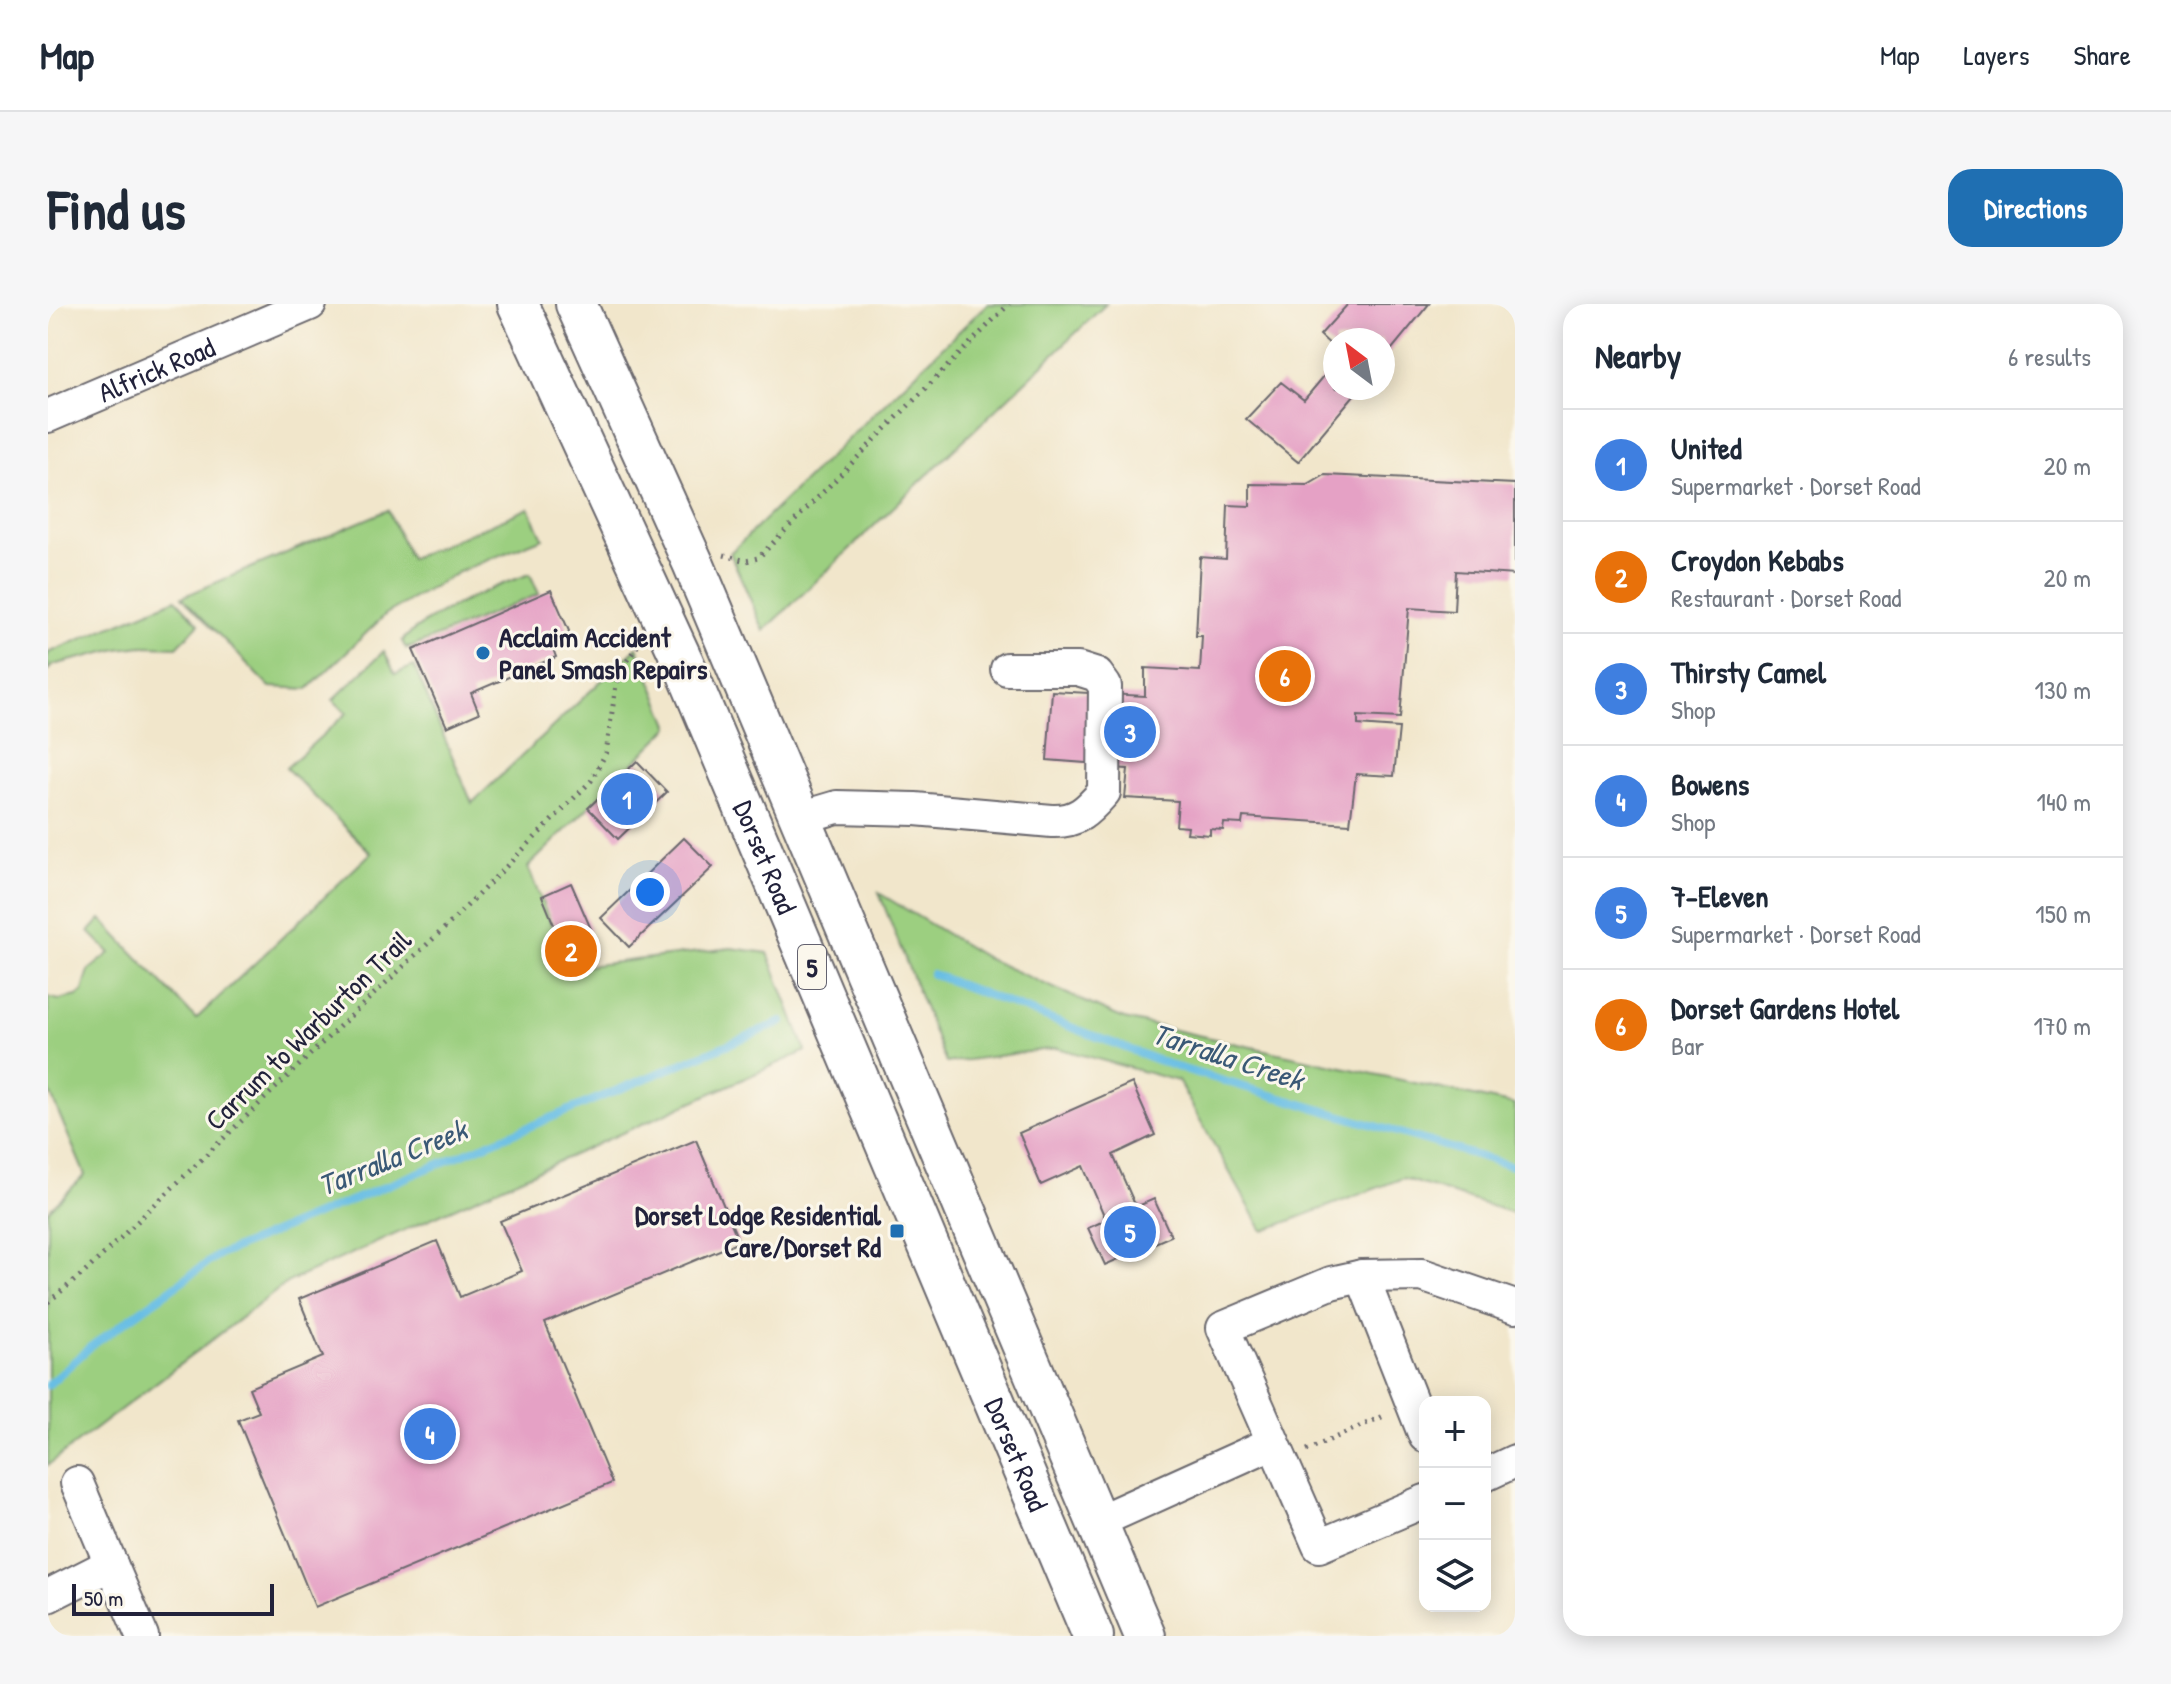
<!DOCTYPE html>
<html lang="en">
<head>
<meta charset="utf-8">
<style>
	:root { --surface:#fff; --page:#f6f6f7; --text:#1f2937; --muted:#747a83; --line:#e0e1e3; --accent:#1f6fb2 }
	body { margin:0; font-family:"Patrick Hand",sans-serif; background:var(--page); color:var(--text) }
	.controls { position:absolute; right:24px; bottom:24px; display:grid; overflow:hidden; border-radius:16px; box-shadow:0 4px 20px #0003 }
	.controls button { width:72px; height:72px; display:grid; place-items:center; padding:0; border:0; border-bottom:2px solid var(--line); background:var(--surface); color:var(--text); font:40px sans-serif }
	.compass { position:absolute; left:1275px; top:24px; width:72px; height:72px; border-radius:50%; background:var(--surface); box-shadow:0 4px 20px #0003; rotate:328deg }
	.scale { position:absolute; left:24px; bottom:20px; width:202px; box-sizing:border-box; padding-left:8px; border:4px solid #22223b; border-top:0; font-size:22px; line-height:28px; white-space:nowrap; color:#22223b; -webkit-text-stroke:6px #fbf7ec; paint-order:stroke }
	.you { position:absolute; left:602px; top:588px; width:28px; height:28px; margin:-20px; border:6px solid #fff; border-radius:50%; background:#1a73e8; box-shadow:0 0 0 12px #1a73e833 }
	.badge { display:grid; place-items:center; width:52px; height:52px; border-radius:50%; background:var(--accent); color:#fff; font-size:26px; font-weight:700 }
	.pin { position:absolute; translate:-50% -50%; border:4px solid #fff; box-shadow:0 2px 8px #0006 }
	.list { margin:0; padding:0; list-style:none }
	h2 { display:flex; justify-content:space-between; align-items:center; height:104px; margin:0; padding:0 32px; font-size:34px }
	h2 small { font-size:26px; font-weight:400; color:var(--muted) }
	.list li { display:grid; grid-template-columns:52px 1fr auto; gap:24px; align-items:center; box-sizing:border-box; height:112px; padding:0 32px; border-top:2px solid var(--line) }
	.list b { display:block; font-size:30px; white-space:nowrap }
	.list p { margin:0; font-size:26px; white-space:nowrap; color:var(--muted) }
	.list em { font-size:26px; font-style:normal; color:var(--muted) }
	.icon { flex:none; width:44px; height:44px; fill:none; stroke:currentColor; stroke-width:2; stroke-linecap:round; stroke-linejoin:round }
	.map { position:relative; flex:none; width:1467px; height:1332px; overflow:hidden; border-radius:24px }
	header { display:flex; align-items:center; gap:48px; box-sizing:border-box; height:112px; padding:0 40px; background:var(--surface); border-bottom:2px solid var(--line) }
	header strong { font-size:38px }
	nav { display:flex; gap:44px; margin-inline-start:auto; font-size:28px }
	.intro { display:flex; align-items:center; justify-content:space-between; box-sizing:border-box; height:192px; padding:0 48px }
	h1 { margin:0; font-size:56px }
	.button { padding:20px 36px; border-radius:24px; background:var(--accent); color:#fff; font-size:28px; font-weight:700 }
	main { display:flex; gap:48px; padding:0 48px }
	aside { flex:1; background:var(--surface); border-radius:24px; box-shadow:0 4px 20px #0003 }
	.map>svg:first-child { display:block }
</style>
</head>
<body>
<header>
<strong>Map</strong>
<nav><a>Map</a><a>Layers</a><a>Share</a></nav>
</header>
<div class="intro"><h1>Find us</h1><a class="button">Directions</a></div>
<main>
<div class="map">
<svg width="1467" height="1332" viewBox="0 0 1467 1332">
	<rect width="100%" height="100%" fill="#fbf7ec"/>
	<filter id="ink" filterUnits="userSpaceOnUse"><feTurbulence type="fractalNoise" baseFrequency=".0125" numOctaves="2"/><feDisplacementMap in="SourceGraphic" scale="16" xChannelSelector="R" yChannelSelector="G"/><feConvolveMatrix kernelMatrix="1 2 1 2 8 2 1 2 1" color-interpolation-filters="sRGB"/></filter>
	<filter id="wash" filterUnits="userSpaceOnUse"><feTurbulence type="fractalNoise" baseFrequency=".006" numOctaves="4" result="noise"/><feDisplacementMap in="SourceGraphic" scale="32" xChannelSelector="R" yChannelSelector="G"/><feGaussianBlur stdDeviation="1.8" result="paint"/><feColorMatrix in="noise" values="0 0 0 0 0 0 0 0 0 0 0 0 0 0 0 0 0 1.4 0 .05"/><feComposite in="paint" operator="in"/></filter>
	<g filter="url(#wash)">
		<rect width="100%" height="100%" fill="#f1e6cb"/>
		<!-- green -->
		<path fill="#9ccf80" stroke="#5f785e" stroke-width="2" d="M939,0h119l-342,327 -34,-78z
			M481,204l14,30 -82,33 -75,43 -78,75 -38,-2 -88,-90 206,-87 22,49z
			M482,270l9,20 -132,55 1,-2h-3l-3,-6c22,-25 95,-56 128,-67z
			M128,295l23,25 -22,23 -34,-1 -25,3 -65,16 -5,5v-17z
			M589,343l33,80 -142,140 42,105 17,-6 144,-18 37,5 38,98 -518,231 -240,183v-254l37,-36 -37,-87v-91l11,3 18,-4 6,-5 6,-21 21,-17 -21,-21 12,-13 95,100 175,-166 -85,-85 61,-55 -14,-13 51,-49 11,23 19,-8 58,137z
			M831,589l109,66 136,60 391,86v109l-112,-36 -140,53 -85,-150 -121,-33 -111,15z"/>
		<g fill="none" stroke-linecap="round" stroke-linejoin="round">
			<!-- stream -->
			<path stroke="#67bee4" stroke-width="8" d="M884,670l241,92 342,101
				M0,1081l42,-38 127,-91 565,-234"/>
		</g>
		<g id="blocks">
			<!-- building -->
			<path fill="#e5a1c5" d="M1300,0h81l-46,56v-20h-48v9l-15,-14z
				M1287,59v25h25l-62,74 -52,-43 35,-37 23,18z
				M1277,171l190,9v91l-59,-4 -2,40 -45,-3 -9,110 -42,-2v9l41,3 -5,48 -38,-2 -6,50 -107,-7 -1,7 -18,-1 -1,7 -13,-1v6l-23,-2 1,-6 -12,-1 2,-25 -53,-3 3,-29 -16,-1v-3l-65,-5 5,-69 93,5v-28l55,3 2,-35h-6l4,-79 26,2 2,-54 22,1v-22l58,1z
				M503,286l18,41 -6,14 -10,4 3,8 -85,36 8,20 -32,14 -34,-77z
				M589,457l30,31 -49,47 -30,-31z
				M636,534l29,29 -84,80 -28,-29z
				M523,579l20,46 -18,8 10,25 -14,6 -10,-25 2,-1 -19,-46z
				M1084,779l23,52 -42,20 23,52 18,-8 17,37 -66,29 -17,-37 18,-8 -23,-54 -42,19 -22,-52z
				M648,836l43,102 -194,81 67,160 -297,124 -77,-187 21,-8 -10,-24 74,-31 -24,-58 138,-58 23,56 62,-26 -22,-50z"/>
		</g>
	</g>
	<g filter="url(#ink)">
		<use href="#blocks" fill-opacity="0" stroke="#6a676d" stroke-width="2"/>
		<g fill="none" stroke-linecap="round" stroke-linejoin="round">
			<defs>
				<g id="minor">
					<path id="s1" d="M0,112l262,-112"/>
					<path d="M752,514l37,-11 78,2 137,12c26,1 36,-11 52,-29l1,-106 -8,-11 -19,-6h-71"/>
					<path d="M1314,972l63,160"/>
					<path d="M1437,1171l30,-14"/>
					<path d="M29,1179l34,81"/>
					<path d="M1377,1197l-106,45 -96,-218 108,-45 31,-7 60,-1 93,32"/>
					<path d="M1049,1218l175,-79"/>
					<path d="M0,1292l63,-32 31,72"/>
				</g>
				<g id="major">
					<path id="s2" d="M470,0l165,358 410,974"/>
					<path d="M528,0l117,259 452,1073"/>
				</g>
			</defs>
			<!-- minor casing -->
			<use href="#minor" stroke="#6a676d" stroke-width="36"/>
			<!-- major casing -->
			<use href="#major" stroke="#6a676d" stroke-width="44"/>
			<!-- path -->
			<path stroke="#6a676d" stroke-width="5" stroke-dasharray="2 6" stroke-linecap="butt" d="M676,251l22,6 12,-3 251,-254
				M0,998l37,-30 259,-250 106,-99 141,-142 15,-28 10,-68 7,-18 17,-25
				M1259,1146l79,-35"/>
			<!-- minor -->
			<use href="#minor" stroke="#fff" stroke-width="32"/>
			<!-- major -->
			<use href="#major" stroke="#fff" stroke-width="40"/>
		</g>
	</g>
	<!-- markers -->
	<g fill="#1f6fb2" stroke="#fbf7ec" stroke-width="3">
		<circle cx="435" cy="349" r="8"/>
		<rect x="841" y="919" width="16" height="16" rx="4"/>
	</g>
	<g text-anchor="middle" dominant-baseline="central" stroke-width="6" stroke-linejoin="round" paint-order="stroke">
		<!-- shield labels -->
		<rect fill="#fbf7ec" stroke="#636270" stroke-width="2" x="750" y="641" width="28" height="44" rx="6"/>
		<g font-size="26" font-weight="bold" fill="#22223b">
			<text x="764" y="663">5</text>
		</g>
		<!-- street labels -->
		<g font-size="28" fill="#22223b" stroke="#fbf7ec">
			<text stroke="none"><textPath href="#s1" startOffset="118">Alfrick Road</textPath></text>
			<text stroke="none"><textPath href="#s2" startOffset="606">Dorset Road</textPath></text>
			<text transform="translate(260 726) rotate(-44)">Carrum to Warburton Trail</text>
			<text stroke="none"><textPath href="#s2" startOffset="1254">Dorset Road</textPath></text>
		</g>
		<!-- poi labels -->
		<g font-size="28" font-weight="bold" fill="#22223b" stroke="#fbf7ec" text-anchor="start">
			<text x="451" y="333">Acclaim Accident<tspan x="451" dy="32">Panel Smash Repairs</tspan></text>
			<text x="833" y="911" text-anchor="end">Dorset Lodge Residential<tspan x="833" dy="32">Care/Dorset Rd</tspan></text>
		</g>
		<!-- water labels -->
		<g font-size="30" font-style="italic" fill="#3a5976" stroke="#fbf7ec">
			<text transform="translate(1180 752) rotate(18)">Tarralla Creek</text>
			<text transform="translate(344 853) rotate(-22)">Tarralla Creek</text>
		</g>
	</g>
</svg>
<div class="controls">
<button>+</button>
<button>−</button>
<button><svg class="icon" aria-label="layers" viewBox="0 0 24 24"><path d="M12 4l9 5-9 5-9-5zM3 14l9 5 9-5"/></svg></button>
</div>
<svg class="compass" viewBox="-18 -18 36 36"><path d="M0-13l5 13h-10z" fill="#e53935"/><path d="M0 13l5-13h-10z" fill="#747a83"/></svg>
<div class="scale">50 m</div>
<div class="you"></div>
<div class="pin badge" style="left:579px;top:495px;background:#3f7fe0">1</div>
<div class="pin badge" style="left:523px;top:647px;background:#e8710a">2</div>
<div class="pin badge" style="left:1082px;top:428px;background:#3f7fe0">3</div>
<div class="pin badge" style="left:382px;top:1130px;background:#3f7fe0">4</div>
<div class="pin badge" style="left:1082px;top:928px;background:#3f7fe0">5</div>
<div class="pin badge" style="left:1237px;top:372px;background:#e8710a">6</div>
</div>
<aside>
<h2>Nearby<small>6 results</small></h2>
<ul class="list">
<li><span class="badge" style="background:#3f7fe0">1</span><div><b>United</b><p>Supermarket · Dorset Road</p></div><em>20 m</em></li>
<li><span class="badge" style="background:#e8710a">2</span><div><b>Croydon Kebabs</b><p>Restaurant · Dorset Road</p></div><em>20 m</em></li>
<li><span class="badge" style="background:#3f7fe0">3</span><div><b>Thirsty Camel</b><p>Shop</p></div><em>130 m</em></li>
<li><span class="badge" style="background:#3f7fe0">4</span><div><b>Bowens</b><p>Shop</p></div><em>140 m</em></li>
<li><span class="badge" style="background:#3f7fe0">5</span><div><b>7-Eleven</b><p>Supermarket · Dorset Road</p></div><em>150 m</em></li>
<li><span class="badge" style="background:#e8710a">6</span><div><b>Dorset Gardens Hotel</b><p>Bar</p></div><em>170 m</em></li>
</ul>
</aside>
</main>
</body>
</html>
